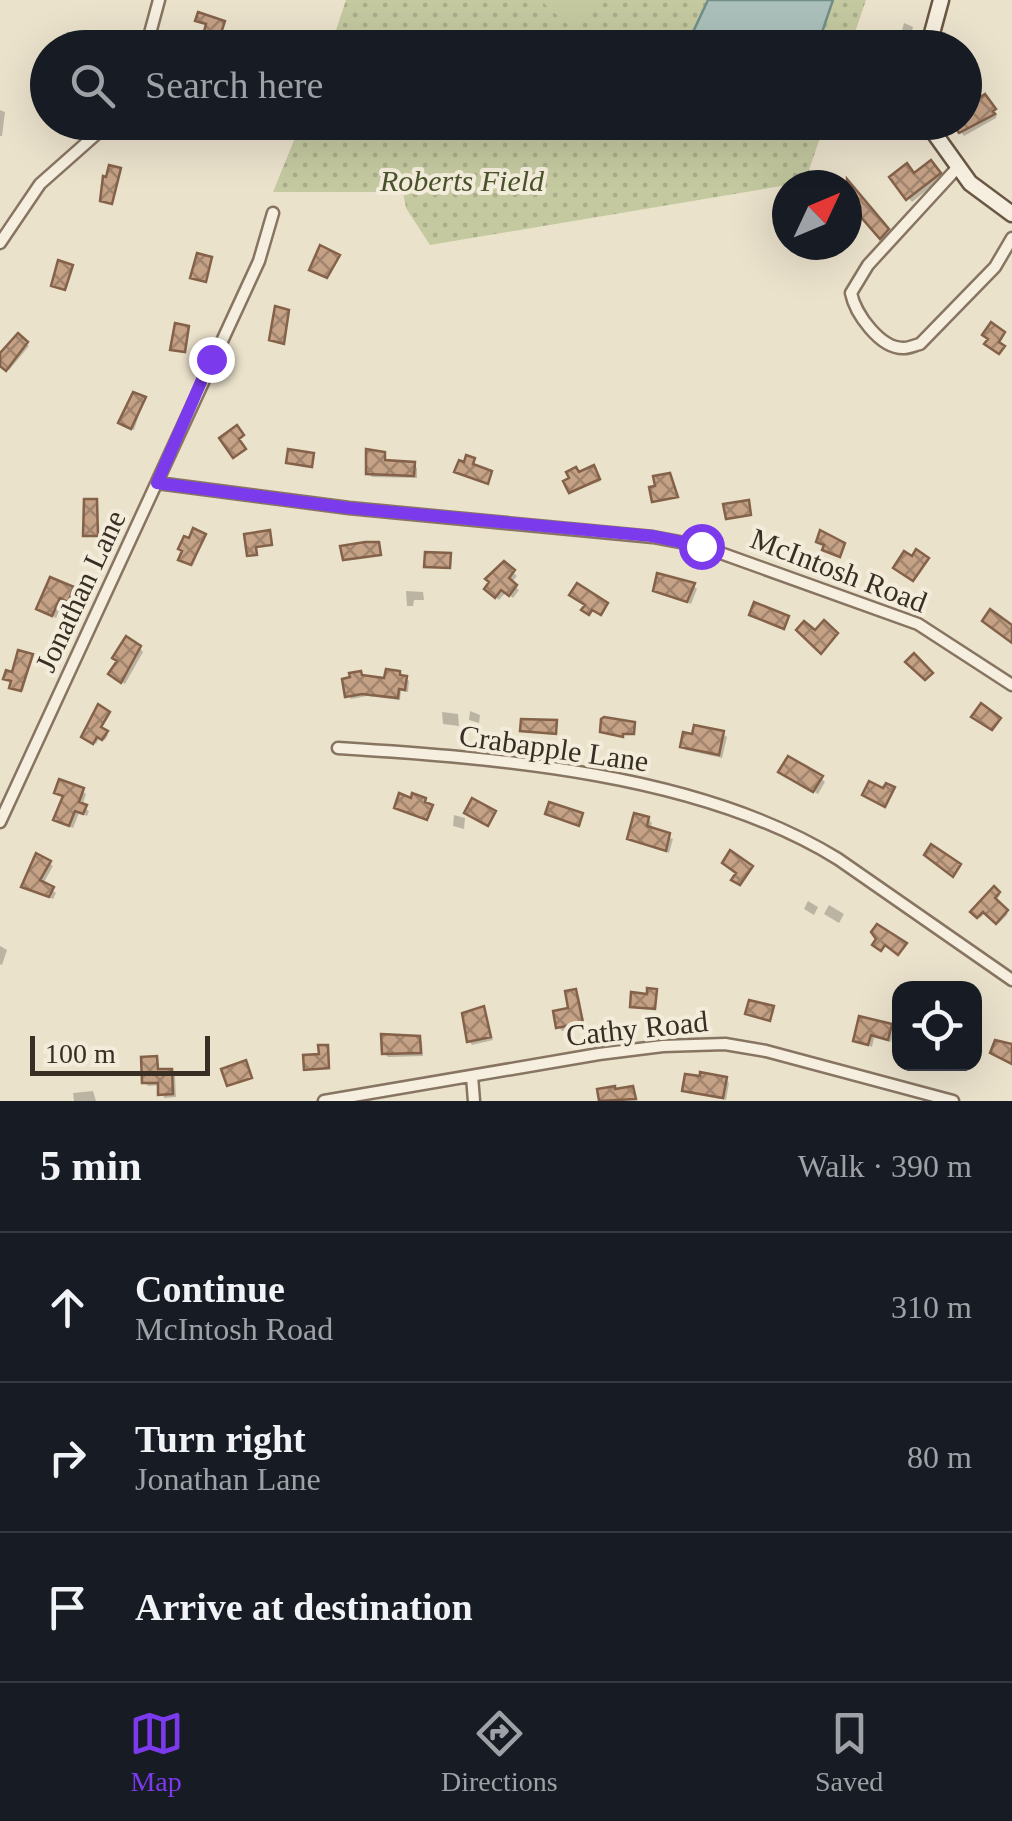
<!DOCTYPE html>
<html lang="en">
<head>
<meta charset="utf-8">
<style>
	:root { --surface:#171b24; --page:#242831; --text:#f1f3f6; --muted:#9ea1a6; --line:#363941; --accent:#7c3aed }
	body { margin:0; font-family:Georgia,serif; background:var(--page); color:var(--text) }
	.controls { position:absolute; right:30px; bottom:30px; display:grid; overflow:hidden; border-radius:20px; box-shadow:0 10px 40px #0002 }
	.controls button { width:90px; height:90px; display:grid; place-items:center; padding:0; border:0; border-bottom:2px solid var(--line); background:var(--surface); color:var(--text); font:50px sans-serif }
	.compass { position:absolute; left:772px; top:170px; width:90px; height:90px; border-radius:50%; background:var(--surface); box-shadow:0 10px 40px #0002; rotate:46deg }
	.scale { position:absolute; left:30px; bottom:25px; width:180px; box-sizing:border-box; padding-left:10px; border:5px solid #392e23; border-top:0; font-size:28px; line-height:35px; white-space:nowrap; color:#392e23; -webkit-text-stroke:8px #f3ecdb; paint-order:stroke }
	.stop { position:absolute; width:30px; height:30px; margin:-22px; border:8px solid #7c3aed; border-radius:50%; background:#fff }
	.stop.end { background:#7c3aed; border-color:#fff; box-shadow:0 2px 10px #0008 }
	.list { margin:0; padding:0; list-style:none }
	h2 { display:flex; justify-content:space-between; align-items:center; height:130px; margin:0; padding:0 40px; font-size:42px }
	h2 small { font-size:32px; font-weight:400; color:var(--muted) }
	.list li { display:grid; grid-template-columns:65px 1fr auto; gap:30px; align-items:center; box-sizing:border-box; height:150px; padding:0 40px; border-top:2px solid var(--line) }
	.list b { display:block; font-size:38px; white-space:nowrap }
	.list p { margin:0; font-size:32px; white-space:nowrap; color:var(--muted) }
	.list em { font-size:32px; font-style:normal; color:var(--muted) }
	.icon { flex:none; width:55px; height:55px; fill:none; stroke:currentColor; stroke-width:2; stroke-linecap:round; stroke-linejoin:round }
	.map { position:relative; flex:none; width:1012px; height:1101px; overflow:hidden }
	.search { position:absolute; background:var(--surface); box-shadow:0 10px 40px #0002; left:30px; right:30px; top:30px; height:110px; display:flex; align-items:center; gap:25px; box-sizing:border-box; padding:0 35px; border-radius:55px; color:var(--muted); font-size:38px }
	.sheet { height:580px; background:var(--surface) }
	nav { display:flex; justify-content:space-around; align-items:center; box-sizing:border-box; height:140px; border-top:2px solid var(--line); background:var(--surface); font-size:28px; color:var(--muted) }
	nav a { display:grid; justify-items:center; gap:5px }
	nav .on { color:var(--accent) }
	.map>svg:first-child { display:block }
</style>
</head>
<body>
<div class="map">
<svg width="1012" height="1101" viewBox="0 0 1012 1101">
	<defs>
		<pattern id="grass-dots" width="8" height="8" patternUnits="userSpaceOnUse" patternTransform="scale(2.5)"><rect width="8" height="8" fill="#c4c9a0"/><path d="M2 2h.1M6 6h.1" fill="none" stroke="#a9ad8a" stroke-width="1.8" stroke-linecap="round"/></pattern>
		<pattern id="building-cross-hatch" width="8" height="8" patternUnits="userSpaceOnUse" patternTransform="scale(2.5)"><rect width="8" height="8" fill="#c5a186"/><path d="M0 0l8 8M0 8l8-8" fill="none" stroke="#a1846d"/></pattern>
	</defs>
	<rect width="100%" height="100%" fill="#ebe2cc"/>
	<!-- grass -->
	<path fill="url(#grass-dots)" d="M346,0h520l-16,47 -520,1z
		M301,123v-1l524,1 -20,59 -375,63 -24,-37 -3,-16h-130z"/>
	<!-- garden -->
	<path fill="#c4c9a0" d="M540,0h55l-8,18 -13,12z"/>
	<!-- water -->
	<path fill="#abc0ba" stroke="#728e88" stroke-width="2.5" d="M708,0h125l-16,47h-131z"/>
	<!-- shadow -->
	<path fill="#0003" d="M904,23l9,4 -5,21h-11z
		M988,101l9,13 -1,4 -32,18 -3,-4 3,-10z
		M0,110l5,2 -3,24h-2z
		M167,122h12l-4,13 -11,-5z
		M931,163l11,15 -30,24 -20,-25 23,-1z
		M18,337l11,9 -20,24 -9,-7v-6z
		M144,399l-10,31 -11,-5z
		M384,454l4,9 25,1 4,4v10l-45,-1 -4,-4z
		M596,470l5,11 -30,11 8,-17z
		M204,536l-11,30 -10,-5z
		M378,545l3,11 -36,3z
		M504,564l13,12 -6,7 8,7 -6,8 -7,-6 -7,8 -12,-11z
		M693,585l4,4 -6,15 -35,-14z
		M72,589l4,4 -4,10 -8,-3 -8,18 -17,-10z
		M406,591l17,1 1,8h-10l-1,6h-6z
		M140,648l3,4 -18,32 -10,-6z
		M32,657l-9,34 -9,-2 -1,-7 -7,-3z
		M399,673l10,8 -1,11 -7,-1 -1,9 -33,-4 -16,3 -3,-4 15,-18 24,4z
		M470,711l10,4 -1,8 -10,-3z
		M442,712l16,2 1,12 -16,-2z
		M109,713l-8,17 7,5 -3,5 -5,-3 -4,7 -10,-6z
		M723,734l4,3 -5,21 -36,-8 -4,-4z
		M785,775l36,3 4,4 -7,12z
		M82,791l4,3 -4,12 7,5 -2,5 -8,-3 -6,15 -13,-5 -4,-4 9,-21 -8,-6z
		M454,815l11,3 -1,11 -11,-3z
		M648,819l4,4 -2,7 23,9 -4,14 -39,-15z
		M49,863l4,3 -10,18 13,9 -3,6 -29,-13z
		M994,889l6,6 -5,7 13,12 -9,9 -13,-11 -6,6 -6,-6z
		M808,901l10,6 -4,8 -10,-6z
		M829,905l15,9 -5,9 -15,-9z
		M0,946l7,4 -5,15 -2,-1z
		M575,992l4,4 6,30 -23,5 -3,-4 12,-17z
		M483,1008l10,32 -21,5 -3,-4z
		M891,1027l3,3 -3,12 -17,-4 -2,9 -17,-7z
		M419,1038l3,4 1,14 -35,1 -4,-4z
		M156,1059l4,13 11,-1 4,4 1,22 -12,1 -4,-13 -12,1 -4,-4z
		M726,1079l3,4 -3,17 -38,-7 -3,-3z
		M93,1091l3,10h-22l-1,-8z"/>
	<!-- building -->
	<path fill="url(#building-cross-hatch)" stroke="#846149" stroke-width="2.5" d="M198,12l27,9 -8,24 -15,-6 4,-15 -11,-3z
		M985,94l11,15 -3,2 2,3 -36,19 -8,-11h13v-14z
		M931,160l10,13 -35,27 -17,-23 18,-14 7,10z
		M109,165l12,3 -9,36 -12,-3 3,-25 3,1z
		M847,179l42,50 -9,10 -33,-38z
		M320,245l20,10 -13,23 -18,-8z
		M197,253l15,4 -6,25 -16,-4z
		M58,260l15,5 -8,25 -14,-4z
		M275,306l14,4 -5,34 -15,-4z
		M991,322l14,10 -6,10 6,4 -6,8 -15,-10 4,-5 -6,-4z
		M175,323l14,3 -4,26 -15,-2z
		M18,333l10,9 -22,29 -6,-5v-13z
		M133,392l13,5 -15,32 -13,-6z
		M237,425l7,10 -5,4 7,10 -13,9 -14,-20z
		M288,449l26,4 -2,14 -26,-4z
		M366,449l19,3v8l30,2 -1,14 -48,-2z
		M466,455l9,3 -2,6 19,7 -4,13 -34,-12 5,-12 5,2z
		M594,465l6,14 -31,14 -6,-12 6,-3 -3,-6 10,-5 3,5z
		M670,473l8,24 -26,5 -3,-15 6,-1 -2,-10z
		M84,499h13l1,37h-15z
		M749,500l2,15 -25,4 -3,-15z
		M193,528l13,6 -15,31 -13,-5 4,-9 -4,-2 6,-13 5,2z
		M270,530l2,15 -16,2 1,8 -10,1 -3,-22z
		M820,530l25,13 -5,14 -18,-7 2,-5 -8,-3z
		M365,542h14l2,13 -38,5 -3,-14z
		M916,549l13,9 -16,23 -20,-13 11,-17 8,5z
		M425,552l26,1 -1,15 -26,-1z
		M504,561l11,9 -6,8 8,7 -8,11 -8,-6 -6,8 -11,-9 5,-7 -4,-3z
		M657,573l38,10 -8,19 -34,-11z
		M50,577l24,10 -6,15 -8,-4 -8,18 -16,-7z
		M577,583l31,20 -7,12 -9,-5 -3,5 -8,-5 4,-5 -16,-10z
		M754,602l35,14 -5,13 -35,-14z
		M990,609l22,16v18l-30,-22z
		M824,620l14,13 -17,21 -25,-24 8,-9 11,9z
		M126,636l15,10 -20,37 -13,-9 9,-13 -5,-3z
		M18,650l15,4 -12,37 -12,-3 2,-7 -8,-2 3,-9 6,2z
		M914,653l19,20 -8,7 -20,-18z
		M386,669l14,2v4l7,1 -2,14 -6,-1 -1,9 -36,-4 -17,3 -3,-18 8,-2 -1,-4 12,-2 1,4 22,3z
		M981,703l20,15 -9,12 -21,-13z
		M98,704l12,8 -9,15 7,4 -6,9 -5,-3 -4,7 -12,-7z
		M604,717l31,5 -1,12h-11v3l-23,-5 1,-13z
		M521,719l36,1 -1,14 -36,-3z
		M694,725l30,6 -5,24 -39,-8 3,-15 9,2z
		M788,756l35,20 -10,16 -35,-20z
		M59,779l25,9 -5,14 8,3 -4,9 -8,-3 -6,15 -16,-6 10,-24 -9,-3z
		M869,781l14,7 3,-5 9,4 -10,20 -23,-12z
		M399,793l12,5 1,-5 14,5 -1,4 8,3 -6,15 -33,-12z
		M472,798l24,13 -8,15 -24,-13z
		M549,802l34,11 -4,13 -34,-12z
		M634,813l15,4 -2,9 23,7 -4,18 -39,-12z
		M931,844l30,20 -8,13 -29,-22z
		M730,850l23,16 -13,19 -9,-5 5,-7 -14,-10z
		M36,853l15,8 -11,19 14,7 -5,10 -28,-10z
		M994,886l6,6 -5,6 13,12 -12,14 -13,-12 -6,6 -7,-6z
		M877,924l30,19 -9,12 -13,-10 -4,6 -9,-6 4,-6 -5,-7z
		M647,988l10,1 -2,20 -25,-2 1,-15 16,2z
		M576,989l7,34 -27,5 -3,-17 15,-3 -3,-17z
		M749,1000l25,6 -4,15 -25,-7z
		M484,1006l7,31 -24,5 -5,-29z
		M859,1016l33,8 -4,16 -17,-5 -3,10 -15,-4z
		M381,1034l39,2 1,17 -39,1z
		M995,1040l17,4v20l-22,-11z
		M318,1045h10l1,23 -25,2 -1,-15 16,-1z
		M157,1056l1,13h14l1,25 -15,1v-12h-16l-1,-26z
		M246,1060l6,18 -25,8 -6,-17z
		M700,1072l27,5 -4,21 -41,-7 3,-17 15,2z
		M615,1086v3l18,-3 3,13 -37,2 -2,-12z"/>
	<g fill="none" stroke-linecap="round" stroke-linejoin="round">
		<defs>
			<path id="street" d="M146,48l13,-48
				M958,167l-90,98 -17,28c4,20 29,56 53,55 5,0 11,-3 16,-4l75,-77 17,-29
				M0,243l40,-59 70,-62
				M157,483l192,25 304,29 48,9 217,78 94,61
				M338,748c160,10 361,25 500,111l174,121
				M0,822l259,-561 14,-48
				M472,1076l2,25
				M324,1101l275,-47 64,-8 62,-2 41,7 187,50"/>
			<path id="secondary" d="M928,48l13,-48
				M930,122l2,8 38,53 42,31"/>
		</defs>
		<!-- street casing -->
		<use href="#street" stroke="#877561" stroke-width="15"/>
		<!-- secondary casing -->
		<use href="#secondary" stroke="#695744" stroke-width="19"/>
		<!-- street -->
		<use href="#street" stroke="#f6efdf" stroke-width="10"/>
		<!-- secondary -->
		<use href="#secondary" stroke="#f6efdf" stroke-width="14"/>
	</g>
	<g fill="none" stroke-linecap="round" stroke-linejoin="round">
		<!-- route -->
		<path stroke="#7c3aed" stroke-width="12" d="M211,359l-54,124 192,25 303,28 49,10"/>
	</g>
	<g text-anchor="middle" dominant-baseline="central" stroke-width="8" stroke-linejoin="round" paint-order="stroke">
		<!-- park labels -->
		<g font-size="30" font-style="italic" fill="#49532c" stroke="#f3ecdb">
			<text x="462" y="180">Roberts Field</text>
		</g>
		<!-- street labels -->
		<g font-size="30" fill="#392e23" stroke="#f3ecdb">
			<text transform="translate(839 570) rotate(21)">McIntosh Road</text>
			<text transform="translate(80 591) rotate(-65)">Jonathan Lane</text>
			<text transform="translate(554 748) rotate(8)">Crabapple Lane</text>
			<text transform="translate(637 1028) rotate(-6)">Cathy Road</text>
		</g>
	</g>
</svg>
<div class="controls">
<button><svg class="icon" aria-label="locate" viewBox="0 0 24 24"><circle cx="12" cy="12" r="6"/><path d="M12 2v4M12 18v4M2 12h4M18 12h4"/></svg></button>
</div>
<svg class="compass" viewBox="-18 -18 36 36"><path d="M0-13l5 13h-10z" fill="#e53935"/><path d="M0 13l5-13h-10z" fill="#9ea1a6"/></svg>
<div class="scale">100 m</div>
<div class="stop" style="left:701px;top:546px"></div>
<div class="stop end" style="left:211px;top:359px"></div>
<div class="search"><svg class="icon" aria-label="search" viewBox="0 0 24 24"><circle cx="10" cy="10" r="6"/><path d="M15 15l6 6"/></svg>Search here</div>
</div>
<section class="sheet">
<h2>5 min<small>Walk · 390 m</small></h2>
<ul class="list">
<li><svg class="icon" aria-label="ahead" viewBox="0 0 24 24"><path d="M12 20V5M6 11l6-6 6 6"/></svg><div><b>Continue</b><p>McIntosh Road</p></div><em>310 m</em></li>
<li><svg class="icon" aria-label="right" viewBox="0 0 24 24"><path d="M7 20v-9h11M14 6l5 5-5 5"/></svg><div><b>Turn right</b><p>Jonathan Lane</p></div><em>80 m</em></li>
<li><svg class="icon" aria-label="arrive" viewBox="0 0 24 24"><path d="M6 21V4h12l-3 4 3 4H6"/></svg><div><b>Arrive at destination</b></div></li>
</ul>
</section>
<nav>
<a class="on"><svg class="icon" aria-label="map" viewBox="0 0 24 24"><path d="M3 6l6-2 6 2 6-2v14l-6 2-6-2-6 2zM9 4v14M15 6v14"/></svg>Map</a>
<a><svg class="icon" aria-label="directions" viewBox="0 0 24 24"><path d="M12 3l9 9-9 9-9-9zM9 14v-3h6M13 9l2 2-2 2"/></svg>Directions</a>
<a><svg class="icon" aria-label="saved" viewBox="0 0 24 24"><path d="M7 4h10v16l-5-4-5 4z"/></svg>Saved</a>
</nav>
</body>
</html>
